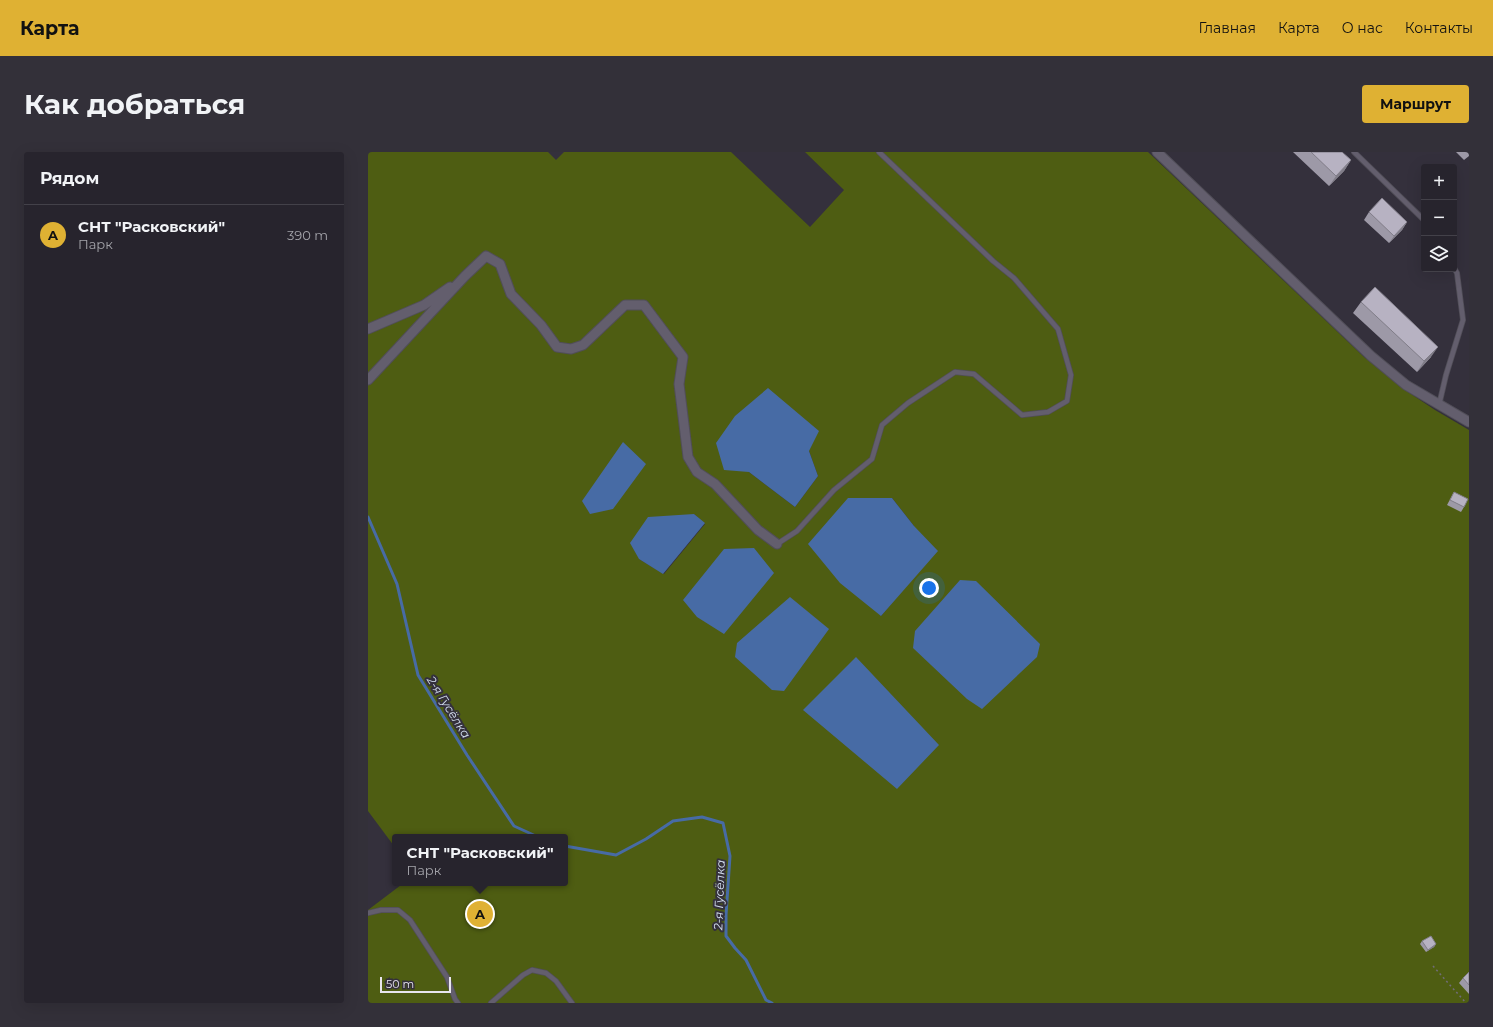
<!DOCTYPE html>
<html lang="ru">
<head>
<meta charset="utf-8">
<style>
	:root { --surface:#27242d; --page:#333039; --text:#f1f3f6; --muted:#a4a4aa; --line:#434149; --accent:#dfb133 }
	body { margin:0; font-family:Montserrat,sans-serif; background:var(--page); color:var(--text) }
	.controls { position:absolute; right:12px; top:12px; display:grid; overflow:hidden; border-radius:4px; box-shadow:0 4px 16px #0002 }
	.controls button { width:36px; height:36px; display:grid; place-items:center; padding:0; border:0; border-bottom:1px solid var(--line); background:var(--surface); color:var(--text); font:20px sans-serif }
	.scale { position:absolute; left:12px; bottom:10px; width:71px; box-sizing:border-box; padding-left:4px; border:2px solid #e8e6ee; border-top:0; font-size:11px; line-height:14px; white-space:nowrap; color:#e8e6ee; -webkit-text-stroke:3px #34303c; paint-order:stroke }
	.you { position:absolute; left:561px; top:436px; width:14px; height:14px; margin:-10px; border:3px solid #fff; border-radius:50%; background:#1a73e8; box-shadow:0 0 0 6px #1a73e833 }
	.badge { display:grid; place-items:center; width:26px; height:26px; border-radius:50%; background:var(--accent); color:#111; font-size:13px; font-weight:700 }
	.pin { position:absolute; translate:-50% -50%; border:2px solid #fff; box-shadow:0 1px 4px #0006 }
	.popup { position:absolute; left:24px; top:682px; width:176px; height:52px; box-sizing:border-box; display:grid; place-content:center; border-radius:4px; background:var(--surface); filter:drop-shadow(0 1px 3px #0005); font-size:13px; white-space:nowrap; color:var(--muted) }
	.popup b { font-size:15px; color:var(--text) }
	.popup::after { content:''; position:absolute; left:50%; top:100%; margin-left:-8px; border:8px solid transparent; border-top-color:var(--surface) }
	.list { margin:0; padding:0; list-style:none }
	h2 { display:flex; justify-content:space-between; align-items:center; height:52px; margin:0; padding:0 16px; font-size:17px }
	h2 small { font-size:13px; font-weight:400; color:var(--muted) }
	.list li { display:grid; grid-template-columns:26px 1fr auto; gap:12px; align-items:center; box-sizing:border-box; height:60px; padding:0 16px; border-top:1px solid var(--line) }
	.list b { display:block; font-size:15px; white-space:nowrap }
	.list p { margin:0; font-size:13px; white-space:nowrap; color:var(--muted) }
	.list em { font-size:13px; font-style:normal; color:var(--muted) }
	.icon { flex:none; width:22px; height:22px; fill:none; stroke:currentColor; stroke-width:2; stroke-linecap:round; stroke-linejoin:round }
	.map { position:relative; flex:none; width:1101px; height:851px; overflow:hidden; border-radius:4px }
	header { display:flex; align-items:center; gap:24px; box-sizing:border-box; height:56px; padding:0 20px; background:var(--accent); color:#111 }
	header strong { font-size:19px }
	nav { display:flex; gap:22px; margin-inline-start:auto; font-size:14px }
	.intro { display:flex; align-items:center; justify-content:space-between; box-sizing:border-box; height:96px; padding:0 24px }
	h1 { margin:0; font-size:28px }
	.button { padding:10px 18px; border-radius:4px; background:var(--accent); color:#111; font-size:14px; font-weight:700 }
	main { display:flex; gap:24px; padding:0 24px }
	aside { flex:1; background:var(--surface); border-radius:4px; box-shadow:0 4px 16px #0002 }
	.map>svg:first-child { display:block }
</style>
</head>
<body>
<header>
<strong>Карта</strong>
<nav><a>Главная</a><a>Карта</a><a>О нас</a><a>Контакты</a></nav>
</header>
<div class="intro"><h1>Как добраться</h1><a class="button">Маршрут</a></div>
<main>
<aside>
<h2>Рядом<small></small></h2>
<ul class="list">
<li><span class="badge">A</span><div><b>СНТ &quot;Расковский&quot;</b><p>Парк</p></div><em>390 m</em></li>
</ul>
</aside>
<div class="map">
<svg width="1101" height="851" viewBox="0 0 1101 851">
	<rect width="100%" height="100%" fill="#34303c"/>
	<!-- green -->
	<path fill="#4e5d12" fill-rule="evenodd" d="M0,0h180l8,8 8,-8h167l79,75 34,-37 -39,-38h343l216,205 38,31 33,22 34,20v573h-1101v-93l33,-25v-2h164v-46h-170v13l-1,-4 -26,-35zM441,299l9,25 -23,31 -46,-35zM524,346l22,28 -13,66 -20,24zM326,362l11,10 -41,50 -25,-15z"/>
	<!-- water -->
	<path fill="#476ba5" d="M400,236l51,43 -10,20 9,25 -23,31 -46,-35 -25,-2 -8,-27 19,-27z
		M255,290l23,22 -33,45 -23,5 -8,-13z
		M480,346h44l22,28 24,25 -57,65 -41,-33 -32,-39z
		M326,362l11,9 -42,51 -24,-15 -9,-16 18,-26z
		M386,396l20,25 -50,61 -27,-17 -14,-17 41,-51z
		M592,428l16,1 64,63 -3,13 -55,52 -15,-10 -54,-51 2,-17z
		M422,445l39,32 -45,62 -12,-1 -37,-33 2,-14z
		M488,505l83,88 -42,44 -94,-79z"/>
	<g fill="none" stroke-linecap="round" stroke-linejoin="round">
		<!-- stream -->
		<path stroke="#476ba5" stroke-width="3" d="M0,365l29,67 21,91 49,80 47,71 24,11
			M197,694l51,9 30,-16 27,-18 29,-4 21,6 7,33 -4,59v21l9,12 11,12 20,40 6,3"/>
		<defs>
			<path id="service" d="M986,0l70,68
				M1071,253l7,-30 17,-55 -6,-47 -3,-5
				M409,392l20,-13 37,-41 38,-31 10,-34 26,-22 47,-31 19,2 48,41 26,-3 19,-11 4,-26 -13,-46 -44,-51 -21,-17 -114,-109
				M0,761l13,-3h17l12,10 37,57 8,22 3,4
				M123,851l32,-28 9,-5 14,3 10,8 16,22"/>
			<path id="minor" d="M789,0l214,204 35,29 63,37
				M0,177l56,-24 26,-18
				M0,228l97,-104 21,-20 14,8 11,30 30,31 16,22 14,2 12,-4 42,-40h19l39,52 -4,27 9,73 9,15 18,12 43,46 19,14"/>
		</defs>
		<!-- service casing -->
		<use href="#service" stroke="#514e58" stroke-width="6"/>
		<!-- minor casing -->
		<use href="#minor" stroke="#514e58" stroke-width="11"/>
		<!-- path -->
		<path stroke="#716d78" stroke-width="1.5" stroke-dasharray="2 3" stroke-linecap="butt" d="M1065,814l33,37"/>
		<!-- service -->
		<use href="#service" stroke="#635e6d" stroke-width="4.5"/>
		<!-- minor -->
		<use href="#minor" stroke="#635e6d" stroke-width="9"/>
	</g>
	<!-- wall -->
	<path fill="#9d99a7" d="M925,0h49l9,8 -7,11 -15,15z
		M1088,0h13v4l-5,4z
		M1001,60l38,10 -5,8 -13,13 -25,-23z
		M993,150l70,55 -14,15 -64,-59z
		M1086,340l10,15 -3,5 -14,-7z
		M1054,789l14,3 -2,3 -8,5 -6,-8z
		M1101,820v22l-10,-11 4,-5z"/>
	<!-- shaded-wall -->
	<path fill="#807d88" d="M983,8l-7,11 -15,15 7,-10z
		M1039,70l-5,8 -13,13 5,-7z
		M1070,195l-7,10 -14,15 7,-11z
		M1068,792l-2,3 -8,5 2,-2z"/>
	<!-- building -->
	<path fill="#b7b2c2" stroke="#807d88" d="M943,0h31l9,8 -15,16z
		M1014,46l25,24 -13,14 -25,-24z
		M1007,135l63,60 -14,14 -63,-59z
		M1086,340l14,7 -4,8 -14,-7z
		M1063,784l5,8 -8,6 -6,-9z
		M1101,820v13l-6,-7z"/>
	<g text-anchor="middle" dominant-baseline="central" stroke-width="4" stroke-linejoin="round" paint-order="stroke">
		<!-- water labels -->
		<g font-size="12" font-style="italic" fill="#d7e2f3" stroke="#34303c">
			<text transform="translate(81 555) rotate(58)">2-я Гусёлка</text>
			<text transform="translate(351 743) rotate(-88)">2-я Гусёлка</text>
		</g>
	</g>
</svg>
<div class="controls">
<button>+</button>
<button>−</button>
<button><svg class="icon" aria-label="layers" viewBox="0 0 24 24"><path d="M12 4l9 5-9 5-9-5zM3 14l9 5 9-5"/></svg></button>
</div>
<div class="scale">50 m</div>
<div class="you"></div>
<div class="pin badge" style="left:112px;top:762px">A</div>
<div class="popup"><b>СНТ &quot;Расковский&quot;</b>Парк</div>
</div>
</main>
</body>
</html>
